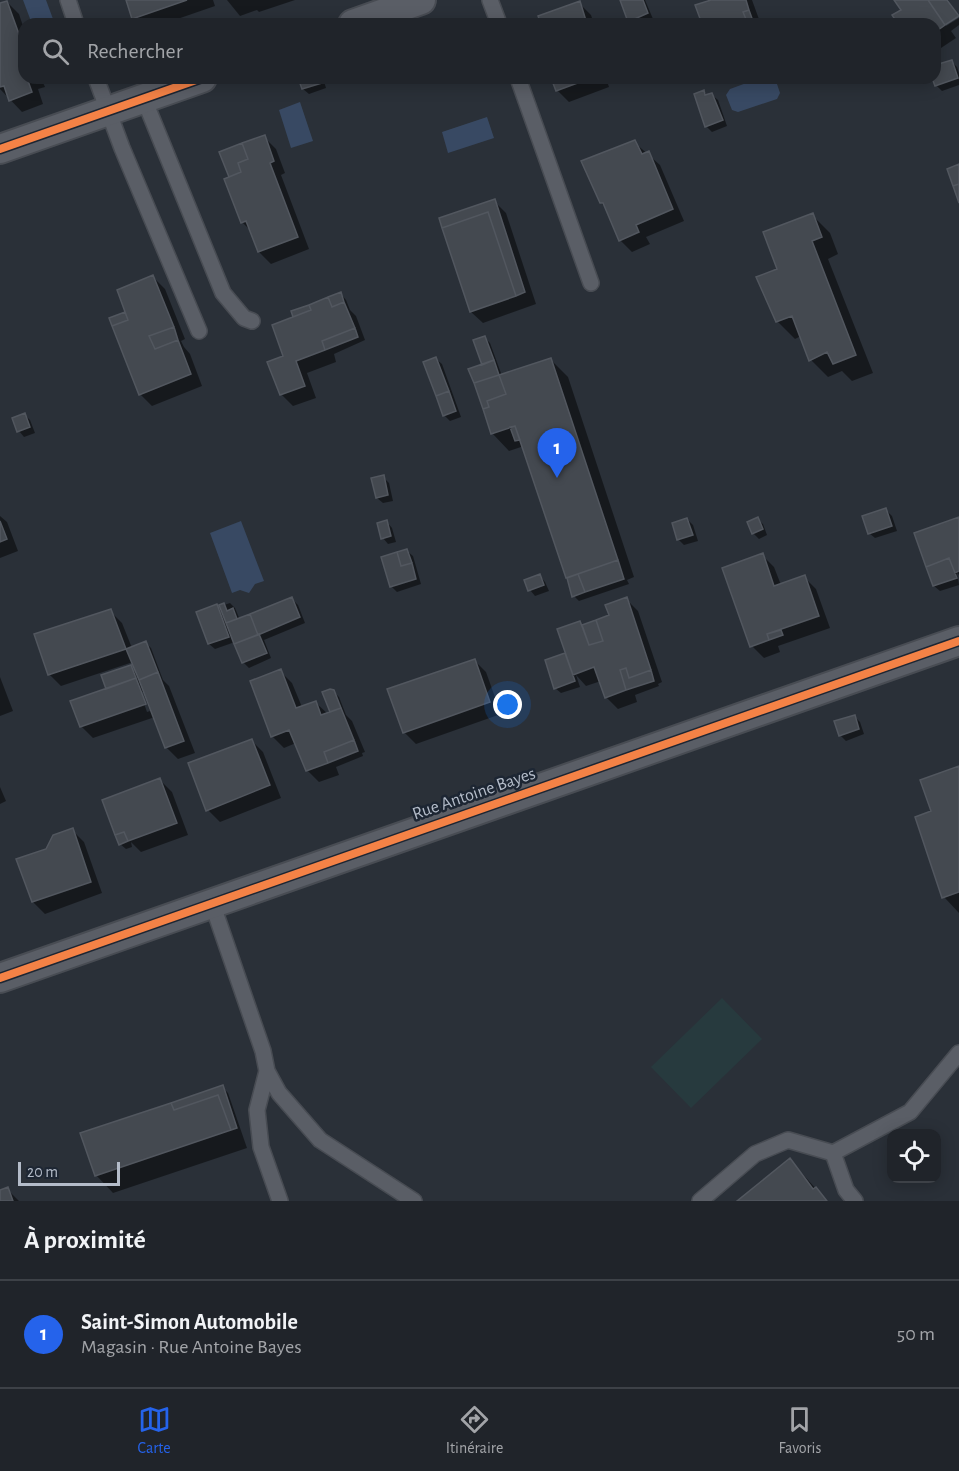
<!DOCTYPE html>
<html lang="fr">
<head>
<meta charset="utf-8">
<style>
	:root { --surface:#20242a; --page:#2d3036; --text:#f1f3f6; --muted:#a2a4a8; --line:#3d4147; --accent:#2563eb }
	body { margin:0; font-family:"Alegreya Sans",sans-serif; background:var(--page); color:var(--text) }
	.controls { position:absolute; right:18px; bottom:18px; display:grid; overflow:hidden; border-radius:12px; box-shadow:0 3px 15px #0003 }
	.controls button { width:54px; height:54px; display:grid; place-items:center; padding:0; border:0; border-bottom:2px solid var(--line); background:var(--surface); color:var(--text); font:30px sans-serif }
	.scale { position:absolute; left:18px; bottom:15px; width:102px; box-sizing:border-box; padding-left:6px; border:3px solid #b4bcc9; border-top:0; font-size:16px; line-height:21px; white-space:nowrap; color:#b4bcc9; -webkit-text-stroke:4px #1d2633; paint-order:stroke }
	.you { position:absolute; left:508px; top:705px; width:21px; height:21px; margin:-15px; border:4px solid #fff; border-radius:50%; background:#1a73e8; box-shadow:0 0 0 9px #1a73e833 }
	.badge { display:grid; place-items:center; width:39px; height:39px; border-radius:50%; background:var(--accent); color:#fff; font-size:20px; font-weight:700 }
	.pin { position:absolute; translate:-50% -50px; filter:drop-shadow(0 2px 3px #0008) }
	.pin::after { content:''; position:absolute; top:32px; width:21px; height:18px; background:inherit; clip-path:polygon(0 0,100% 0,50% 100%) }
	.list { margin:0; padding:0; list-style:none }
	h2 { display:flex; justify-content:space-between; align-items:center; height:78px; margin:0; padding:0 24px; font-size:26px }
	h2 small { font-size:20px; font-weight:400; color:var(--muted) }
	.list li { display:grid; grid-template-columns:39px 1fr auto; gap:18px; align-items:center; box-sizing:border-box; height:108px; padding:0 24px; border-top:2px solid var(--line) }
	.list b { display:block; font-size:22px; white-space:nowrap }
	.list p { margin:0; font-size:20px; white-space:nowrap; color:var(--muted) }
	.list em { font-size:20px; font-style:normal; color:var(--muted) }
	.icon { flex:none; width:33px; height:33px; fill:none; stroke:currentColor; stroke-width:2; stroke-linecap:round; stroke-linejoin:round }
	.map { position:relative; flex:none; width:959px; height:1201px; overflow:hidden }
	.search { position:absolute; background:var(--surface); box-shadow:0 3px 15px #0003; left:18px; right:18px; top:18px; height:66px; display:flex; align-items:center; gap:15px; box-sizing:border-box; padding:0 21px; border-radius:18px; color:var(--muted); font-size:22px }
	.sheet { height:186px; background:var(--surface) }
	nav { display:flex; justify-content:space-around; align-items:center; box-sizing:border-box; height:84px; border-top:2px solid var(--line); background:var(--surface); font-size:16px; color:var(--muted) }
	nav a { display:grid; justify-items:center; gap:3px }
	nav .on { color:var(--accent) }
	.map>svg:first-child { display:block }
</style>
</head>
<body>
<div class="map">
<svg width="959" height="1201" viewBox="0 0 959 1201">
	<rect width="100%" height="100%" fill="#2a3038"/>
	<!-- green -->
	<path fill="#273a3e" d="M722,998l40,41 -71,69 -40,-41z"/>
	<!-- water -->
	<path fill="#384963" d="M23,0h23l7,19 -14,5h-7z
		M760,78h15l5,15 -3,6 -39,13 -6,-2 -6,-15 4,-6z
		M300,102l13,39 -22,7 -12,-38z
		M487,117l7,21 -46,15 -6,-21z
		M241,521l23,60 -9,3 -6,9 -9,-3 -8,3 -22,-60z"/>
	<!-- shadow -->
	<path fill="#0007" fill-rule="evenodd" d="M127,0h86l2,6 -52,18h-24l-6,-6z
		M227,0h68l-36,12 -2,-2 -17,6z
		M621,0h24l8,19 -12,5h-9l-3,-3z
		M712,0h40l8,22 -3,2h-54z
		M896,0h52l10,15 -12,8v3l13,-8v7l-8,6 5,7 -21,14v-28h-35l3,-14z
		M7,2l12,12 5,15v49h17l4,9 -7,2 5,15 -21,8 -22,-23v-84z
		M579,3l12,12 3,9h-51z
		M951,61l6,6 2,6v12l-17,6 -6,-6 -2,-7 1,-11z
		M300,78h23l3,10 -17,6 -6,-5z
		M553,78h53l3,9 -40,15 -12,-12z
		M704,92l4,4 4,-1 6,5 9,26 -15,6 -6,-6z
		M264,137l12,12 9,24 -4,2 28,74 -38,15 -12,-12 -8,-21 -9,-9 -10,-44z
		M634,142l26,23 24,56 -38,16 4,7 -18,8 -12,-12 -13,-32 -6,-5z
		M494,201l12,12 30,91 -53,19 -12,-11z
		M812,215l18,18 8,21 -10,5 45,114 -21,8 -10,-10 -14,6 -17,-17 -10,-24 -6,3 -18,-18 1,-51z
		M153,277l12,12 20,50 -4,2 3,6 6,7 12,32 -50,20 -12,-12 -16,-80 5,4z
		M341,294l5,6 4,10 6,6 9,24 -31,14 2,8 -29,11 9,25 -23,8 -12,-12 4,-37 10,-39z
		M485,338l5,5 12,33 49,-16 17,17 66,200 -7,3 2,4 -50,17 -5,-5 -50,-150 -15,5 -17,-18 -8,-67z
		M436,359l6,5 19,53 -11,4 -6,-6z
		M25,415l5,5 5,13 -11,4 -5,-6 -5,-12z
		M383,477l6,6 4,18 -10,2 -6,-5z
		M886,510l6,6 5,15 -22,7 -6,-5z
		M0,516l7,6 11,29 -18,7z
		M687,519l6,6 5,16 -14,4 -6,-6z
		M757,519l6,5 4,11 -8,4 -6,-6z
		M959,519v56l-2,-2 2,12 -19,6 -6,-5z
		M387,522l5,6 4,14 -8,2 -5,-6z
		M407,551l6,5 8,28 -24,8 -6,-6z
		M762,555l12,12 7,18 23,-8 12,12 14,39 -52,18 2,6 -16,6 -12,-12z
		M540,576l5,6 4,9 -14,5 -5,-6z
		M292,599l6,6 7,18 -41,17 7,18 -22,10 -6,-6 -8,-20 -20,7 -6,-5 8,-39 6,7 -2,-6 9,-3 5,5 5,12z
		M626,599l12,12 24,71 -4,2 1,2 -24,9 2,7 -19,7 -12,-12 -5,-16 -15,5 -10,-11 4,12 -19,6 -6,-5 10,-33 4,4 11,-36 3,3 28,-10z
		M110,611l12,12 10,25 14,-5 5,5 12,32 6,6 26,67 -17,6 -12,-12 -11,-30 -62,21 -12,-12 27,-37 22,-22 8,8 -5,-13 -72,24 -12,-12zM140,692h3l7,19 -3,1z
		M474,660l12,12 15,42 -85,30 -12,-12z
		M280,671l12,12 10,24 13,-5 13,12 3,-1 2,-22 6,6 7,18 6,6 13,31 -3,1 1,3 -27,11 3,8 -20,7 -12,-12 -11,-27 -12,5 -12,-12z
		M0,677l13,34 -13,5z
		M854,716l6,6 4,12 -18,7 -6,-6z
		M251,740l12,12 18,46 -61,24 -12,-12z
		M959,768v145l-15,-16 -11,-85z
		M160,780l12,12 16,43 -47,17 -10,-10 1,5 -6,2 -6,-5z
		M0,787l6,14 -6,3z
		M72,830l12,12 18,51 -57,21 -12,-12 14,-52z
		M222,1087l6,6 19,55 -134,45 -17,-18z
		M790,1160l37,41h-88z
		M7,1189l12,12h-19v-9z"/>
	<!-- building -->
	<path fill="#444950" stroke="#52575f" stroke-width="1.5" d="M126,0h61l-55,19z
		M620,0h23l5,13 -20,9z
		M711,0h35l3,10 -6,2 5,12h-46l-7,-19z
		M894,0h34l17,25 -10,7v-8h-37l-6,-9 9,-5z
		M928,0h19l12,16 -14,9z
		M7,1l17,47v30h3l5,14 -23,9 -5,-15 -4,1v-84z
		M580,1l7,23h-46l-3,-8z
		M749,10l5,14h-6l-5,-12z
		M952,60l6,18 -23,8 -3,-8h3v-13z
		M298,78h22l2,5 -20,6z
		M551,78h40l-35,13z
		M704,90l1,5 7,-2 11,27 -18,7 -11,-33z
		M265,135l9,26 -4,2 28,74 -40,15 -12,-31 -5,2 -17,-44 17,-7 -3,-9 10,-4 -6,-16z
		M635,140l7,14 7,-3 24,58 -37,16 3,7 -20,9 -16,-38h-3l-19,-42z
		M242,143l6,16 -10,4 3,9 -12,5 -10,-25z
		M959,164v20l-6,2 -6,-17z
		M959,184v19l-6,-17z
		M495,199l30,93 -9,4 -28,-84 -46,16 -3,-10z
		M488,212l28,84 -46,16 -28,-84z
		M813,213l9,24 -10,4 44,114 -23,9 -6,-12 -18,9 -17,-45 -16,6 -20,-45 21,-8 -14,-37z
		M153,275l21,52 -25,9 6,13 23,-9 13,34 -52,21 -27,-69 16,-6 -11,-30z
		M341,292l3,10 -12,5 -4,-10z
		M328,297l4,10 12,-5 11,26 -33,13 3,9 -29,11 9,25 -25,9 -13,-33 16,-6 -11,-31 39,-15 -2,-5z
		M309,305l2,5 -18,7 -2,-6z
		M125,312l3,8 -16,6 -3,-8z
		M174,327l4,13 -23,9 -6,-13z
		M355,328l3,9 -33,13 -3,-9z
		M485,336l9,24 -12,5 -9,-25z
		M436,357l13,34 -13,5 -13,-34z
		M551,358l67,202 -52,18 -51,-152 -24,8 -8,-25 6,-2 -2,-6 19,-7 -7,-19z
		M494,360l5,15 -25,8 -6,-14z
		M499,375l7,19 -19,7 2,6 -6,2 -9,-26z
		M449,391l7,20 -13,5 -7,-20z
		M25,413l5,14 -13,5 -5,-14z
		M515,426l5,14 -5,1 -5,-14z
		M384,475l4,20 -12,3 -5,-20z
		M886,508l6,18 -24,8 -6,-18z
		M758,517l5,12 -11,5 -5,-12z
		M959,517v54l-4,2 -6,-15 -23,9 -12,-34z
		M687,518l6,17 -16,5 -5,-17z
		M387,520l4,16 -10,3 -4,-16z
		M0,521l7,18 -7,3z
		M407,549l5,14 -11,3 -4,-14z
		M397,552l4,14 11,-3 4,16 -26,8 -9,-30z
		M763,553l11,33 31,-11 14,41 -52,18 2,6 -19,7 -28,-79z
		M949,558l8,20 -24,8 -7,-19z
		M618,560l6,19 -39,13 -7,-18z
		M540,574l4,11 -16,6 -4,-11z
		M578,574l7,18 -13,5 -5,-19z
		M292,597l8,20 -42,18 -8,-21z
		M627,597l24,73 -22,8 -3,-10 -6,2 6,20 -21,8 -11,-31 -21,8 -16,-46 23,-8 9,24 14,-4 -7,-21 13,-5 -4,-10z
		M224,603l3,8 6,-3 4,11 -11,4 -7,-18z
		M217,604l12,33 -21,7 -12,-32z
		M111,609l15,40 -78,26 -14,-41z
		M250,614l8,21 -24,9 -8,-21z
		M596,620l7,21 -14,4 -7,-20z
		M781,630l2,5 -14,5 -2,-6z
		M259,634l8,19 -25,10 -8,-19z
		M146,641l12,31 -19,8 -13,-31z
		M565,653l10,28 -21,8 -9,-29z
		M475,659l15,43 -87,31 -16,-44z
		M131,665l5,13 -30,11 -5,-14z
		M626,668l3,10 22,-8 3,11 -28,9 -6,-20z
		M281,669l15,39 20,-7 5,14 20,-7 13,32 -30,12 4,11 -22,8 -17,-41 -18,7 -21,-56z
		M158,672l26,69 -19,7 -26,-68z
		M136,678l10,26 -66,23 -10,-26z
		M330,689l4,1 7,18 -11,4 -8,-20z
		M855,715l4,14 -20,7 -5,-15z
		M252,739l18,46 -64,26 -18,-48z
		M354,740l4,11 -30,12 -4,-11z
		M959,766v126l-17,6 -27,-81 16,-6 -11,-31z
		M160,778l17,45 -49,18 -4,-9 -9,3 -13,-35z
		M73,828l18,54 -59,20 -16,-43 30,-10 7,-14z
		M124,832l4,9 -9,4 -4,-10z
		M223,1085l14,43 -6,2 -13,-35 -44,15 -3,-7z
		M218,1095l13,35 -136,46 -15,-43 91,-30 3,7z
		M790,1158l23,31 3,-2 11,14h-90z
		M8,1187l5,14h-13v-11z"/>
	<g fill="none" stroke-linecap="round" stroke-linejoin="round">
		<defs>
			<path id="lane" d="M68,0l8,24
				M490,0l9,24
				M96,78l26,70 77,183
				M518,78l73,205
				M144,99l79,194 21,25 8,3
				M212,903l51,148 4,20 12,22 41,47 94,61
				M267,1071l-10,39 4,37 19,54
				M833,1153l13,37 9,11
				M700,1201l55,-47 33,-14 45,13 77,-41 49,-59"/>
			<path id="street" d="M353,24l68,-24
				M0,149l202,-71
				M0,978l959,-337"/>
		</defs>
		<!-- lane casing -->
		<use href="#lane" stroke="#484c53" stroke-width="18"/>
		<!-- street casing -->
		<use href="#street" stroke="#484c53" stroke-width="32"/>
		<!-- lane -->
		<use href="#lane" stroke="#5a5e66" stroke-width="15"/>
		<!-- street -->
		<use href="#street" stroke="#5a5e66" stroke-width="28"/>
		<defs>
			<path id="cycleway" d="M0,149l202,-71
				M0,978l959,-337"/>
		</defs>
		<!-- cycleway casing -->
		<use href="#cycleway" stroke="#1d2633" stroke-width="11"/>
		<!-- cycleway -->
		<use href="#cycleway" stroke="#f48246" stroke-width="8"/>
	</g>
	<g text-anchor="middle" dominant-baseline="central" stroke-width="5" stroke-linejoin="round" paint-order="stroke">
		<!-- street labels -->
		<g font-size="18" fill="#b4bcc9" stroke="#1d2633">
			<text transform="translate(474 794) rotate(-19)">Rue Antoine Bayes</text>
		</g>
	</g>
</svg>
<div class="controls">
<button><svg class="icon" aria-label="locate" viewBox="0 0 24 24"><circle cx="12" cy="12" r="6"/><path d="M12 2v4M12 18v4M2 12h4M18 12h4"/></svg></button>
</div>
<div class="scale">20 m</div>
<div class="you"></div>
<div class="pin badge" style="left:557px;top:478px">1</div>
<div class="search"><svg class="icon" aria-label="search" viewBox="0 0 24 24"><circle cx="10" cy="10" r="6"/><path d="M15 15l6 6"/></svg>Rechercher</div>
</div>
<section class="sheet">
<h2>À proximité<small></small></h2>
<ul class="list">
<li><span class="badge">1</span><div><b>Saint-Simon Automobile</b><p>Magasin · Rue Antoine Bayes</p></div><em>50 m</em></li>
</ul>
</section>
<nav>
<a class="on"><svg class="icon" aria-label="map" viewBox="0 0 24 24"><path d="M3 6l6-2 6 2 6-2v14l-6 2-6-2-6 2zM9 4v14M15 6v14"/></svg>Carte</a>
<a><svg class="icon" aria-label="directions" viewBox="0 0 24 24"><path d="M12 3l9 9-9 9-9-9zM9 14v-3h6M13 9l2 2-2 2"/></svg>Itinéraire</a>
<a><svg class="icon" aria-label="saved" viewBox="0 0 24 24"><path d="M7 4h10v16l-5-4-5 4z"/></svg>Favoris</a>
</nav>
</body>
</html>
